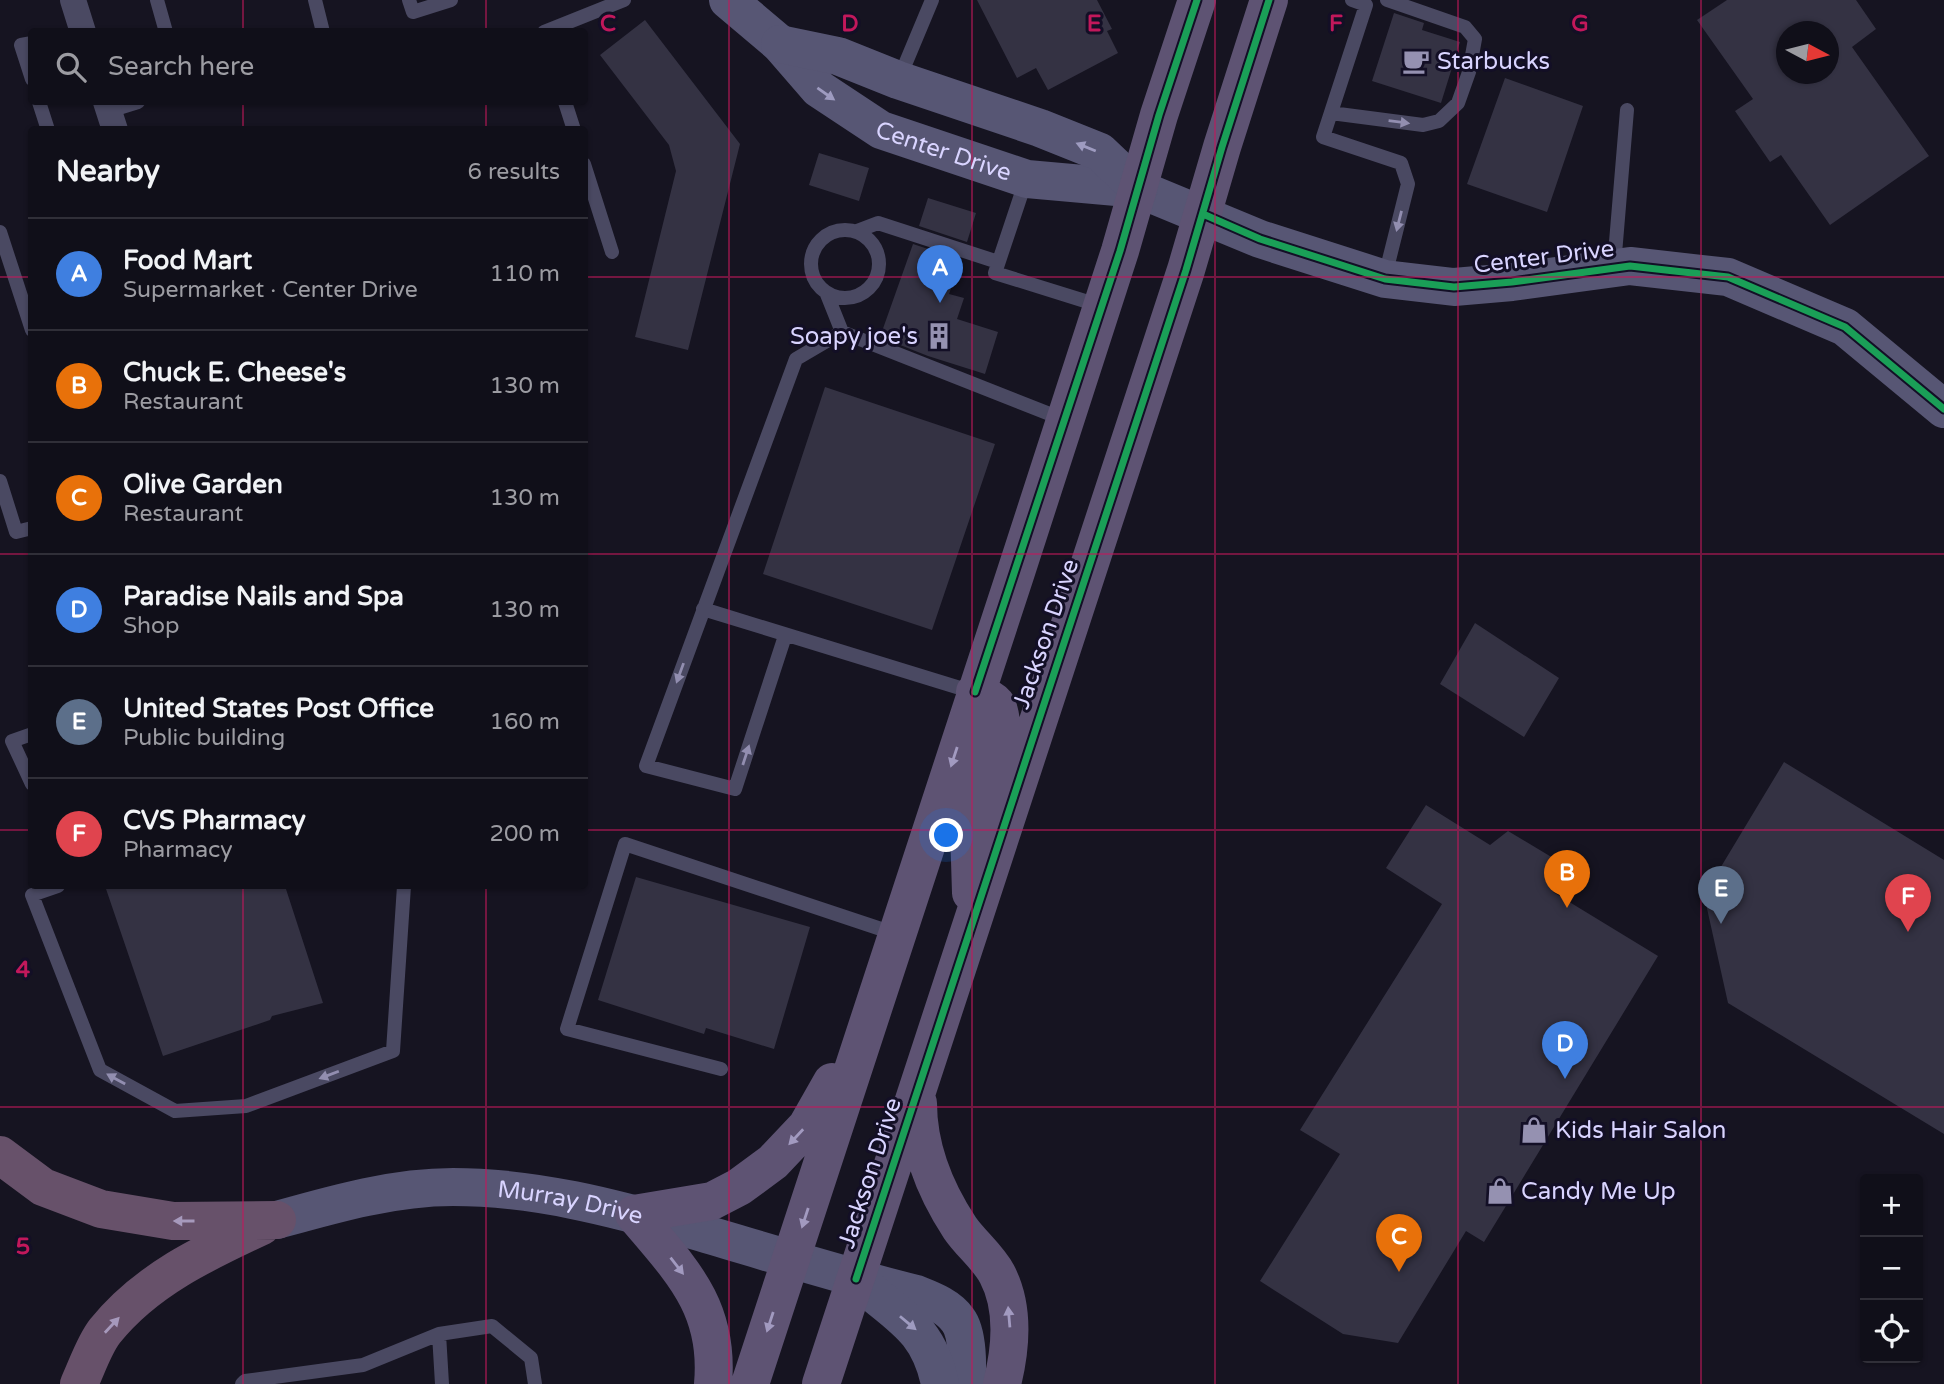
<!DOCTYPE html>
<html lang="en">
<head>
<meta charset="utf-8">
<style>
	:root { --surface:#100f19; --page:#1e1d26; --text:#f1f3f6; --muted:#9c9ca2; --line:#302f38; --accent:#2563eb }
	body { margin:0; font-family:"Varela Round",sans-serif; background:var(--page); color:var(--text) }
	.controls { position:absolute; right:21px; bottom:21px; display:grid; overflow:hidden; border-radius:7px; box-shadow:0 2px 5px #0004 }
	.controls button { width:63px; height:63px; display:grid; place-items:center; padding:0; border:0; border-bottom:2px solid var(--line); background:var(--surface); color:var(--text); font:35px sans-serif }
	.compass { position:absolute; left:1776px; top:21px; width:63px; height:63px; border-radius:50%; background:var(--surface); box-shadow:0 2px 5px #0004; rotate:97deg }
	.you { position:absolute; left:947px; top:836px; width:24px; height:24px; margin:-18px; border:5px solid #fff; border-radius:50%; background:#1a73e8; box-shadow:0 0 0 10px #1a73e833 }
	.badge { display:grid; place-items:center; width:46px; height:46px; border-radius:50%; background:var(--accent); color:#fff; font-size:23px; font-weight:700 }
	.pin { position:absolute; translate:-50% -58px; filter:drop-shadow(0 2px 4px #0008) }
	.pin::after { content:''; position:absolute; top:37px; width:24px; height:21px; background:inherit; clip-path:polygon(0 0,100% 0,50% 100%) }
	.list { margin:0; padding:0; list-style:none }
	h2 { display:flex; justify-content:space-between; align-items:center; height:91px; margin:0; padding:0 28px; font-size:30px }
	h2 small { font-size:23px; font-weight:400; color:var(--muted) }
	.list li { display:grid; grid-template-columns:46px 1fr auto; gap:21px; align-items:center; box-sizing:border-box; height:112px; padding:0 28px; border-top:2px solid var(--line) }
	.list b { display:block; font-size:26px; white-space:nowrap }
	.list p { margin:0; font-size:23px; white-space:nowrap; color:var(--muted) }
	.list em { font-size:23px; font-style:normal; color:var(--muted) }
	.icon { flex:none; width:38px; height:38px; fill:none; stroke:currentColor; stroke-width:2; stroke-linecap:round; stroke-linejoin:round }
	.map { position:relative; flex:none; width:1944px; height:1384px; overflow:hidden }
	.search { position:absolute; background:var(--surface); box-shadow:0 2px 5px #0004; left:28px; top:28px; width:560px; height:77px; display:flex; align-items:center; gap:18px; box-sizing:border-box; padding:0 24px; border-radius:7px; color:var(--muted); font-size:26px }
	.panel { position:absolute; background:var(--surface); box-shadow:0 2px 5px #0004; left:28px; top:126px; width:560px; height:763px; border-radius:7px }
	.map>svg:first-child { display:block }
</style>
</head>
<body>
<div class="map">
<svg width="1944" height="1384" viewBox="0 0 1944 1384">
	<rect width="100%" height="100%" fill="#161421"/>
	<!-- building -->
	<path fill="#343243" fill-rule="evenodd" d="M977,0h120l15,29 -5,2 11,22 -70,37 -12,-22 -19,10z
		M1727,0h129l20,29 -24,18 77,109 -99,69 -49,-70 -11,7 -35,-51 18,-12 -56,-79zM1787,32h42v42h-42z
		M1394,13l30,10 -2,7 38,12 -19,61 -69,-22z
		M645,20l95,124 -52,206 -53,-13 41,-166 -7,-26 -69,-90z
		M1505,78l78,28 -36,106 -80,-28z
		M819,153l50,15 -10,33 -50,-16z
		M928,198l48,15 -9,29 -48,-16z
		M913,244l48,16 -12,34 15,4 -7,21 41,13 -13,42 -57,-18 -48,-19z
		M825,387l170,57 -63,186 -169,-56z
		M1475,623l84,55 -35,59 -84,-53z
		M1784,762l160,98v274l-216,-131 -24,-108z
		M1426,805l64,40 18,-14 60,36 -15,25 105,64 -174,286 -18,-11 -68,112 -55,-9 -83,-53 80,-127 -40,-24 142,-226 -56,-36z
		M636,877l174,50 -36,122 -68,-21 -2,6 -106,-34z
		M105,886h180l38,117 -51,13 -2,4 -107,36z"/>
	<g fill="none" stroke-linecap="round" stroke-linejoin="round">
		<!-- lane -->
		<path stroke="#4a4962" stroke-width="14" d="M157,0l9,32
			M315,0l8,32
			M409,0l4,12 38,-12
			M1352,0l14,5 -43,132 78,26 7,21 -23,92
			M544,32l80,-32
			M32,43l-11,2 11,34
			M899,79l33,-79
			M39,102l9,28
			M565,102l9,28
			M109,111l29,-9
			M1331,113l92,12 16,-4 19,-18 11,-31 6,-33 -10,-12 -78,-27
			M584,164l28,88
			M1026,180l-31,93 106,33
			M811 264a34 34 0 1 1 68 0a34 34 0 1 1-68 0Z
			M857,231l21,-8 120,39
			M0,232l32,98
			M1614,266l13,-156
			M826,292l16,40 223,88
			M0,481l16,51 16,-4
			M703,609l270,83
			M785,636l-50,153 -89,-23 150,-407 46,-27
			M32,734l-20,7 20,43
			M58,886l-26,9 68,175 75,41 71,-5 147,-55 11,-165
			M721,1069l-154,-40 58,-185 271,90
			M439,1334l3,50
			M242,1384l3,-3 118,-16 76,-31 53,-8 39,32 4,26"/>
		<!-- street -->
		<path stroke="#4a4962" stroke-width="26" d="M73,0l10,32
			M106,102l9,28"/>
		<!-- secondary -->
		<g stroke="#575674" stroke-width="38">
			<path id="s1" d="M728,0l52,44 39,45 62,41 146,49 112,10 121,50 125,40 69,8 58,-5 118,-16 98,11 117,50 99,82"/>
			<path d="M780,44l58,12 60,24 142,48 60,24 39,37"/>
			<path id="s2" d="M277,1220c57,-16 116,-33 176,-33 82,0 161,21 239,43 75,22 149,45 224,64 15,6 32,12 42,26 10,13 10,48 8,64"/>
			<path d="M863,1285c39,33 66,45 77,99"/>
		</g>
		<!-- primary -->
		<path stroke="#5e5373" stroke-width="38" d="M971,893l-2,-65 32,-105c-2,-23 -7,-22 -26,-31
			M918,1103c0,45 17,87 42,125 11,16 28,29 37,46 18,34 14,74 5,110
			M713,1384c7,-78 -33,-115 -79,-170l78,-13 27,-14 34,-25 34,-36 25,-44
			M750,1384l266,-812 104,-321 39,-136 38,-115
			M821,1384l365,-1114 36,-123 47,-147"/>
		<!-- highway -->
		<path stroke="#67516a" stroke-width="38" d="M0,1155l43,32 58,22 72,12 104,-1
			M79,1384c8,-17 15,-39 26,-53 41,-51 99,-78 157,-105"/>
		<defs>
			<path id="cycleway" d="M1203,214l57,25 125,40 69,8 58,-5 118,-16 98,11 117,50 99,82
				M975,692l145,-441 39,-136 38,-115
				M856,1279l330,-1009 36,-123 47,-147"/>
		</defs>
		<!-- cycleway casing -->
		<use href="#cycleway" stroke="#130f26" stroke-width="11"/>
		<!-- cycleway -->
		<use href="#cycleway" stroke="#1a9f57" stroke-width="7"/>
	</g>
	<!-- one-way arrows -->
	<defs><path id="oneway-solid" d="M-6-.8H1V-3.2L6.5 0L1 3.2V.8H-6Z" transform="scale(1.75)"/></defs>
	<g fill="#9e9bc0">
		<use href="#oneway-solid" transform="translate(826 94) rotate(35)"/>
		<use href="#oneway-solid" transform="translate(1086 147) rotate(-158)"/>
		<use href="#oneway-solid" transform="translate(908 1323) rotate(40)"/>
	</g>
	<g fill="#928eb0">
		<use href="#oneway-solid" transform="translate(1399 122) rotate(7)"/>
		<use href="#oneway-solid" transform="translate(1399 221) rotate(104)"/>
		<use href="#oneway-solid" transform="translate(680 673) rotate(110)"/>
		<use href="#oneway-solid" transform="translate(746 755) rotate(-72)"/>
		<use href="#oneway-solid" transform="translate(329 1075) rotate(159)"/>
		<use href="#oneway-solid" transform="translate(116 1079) rotate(-151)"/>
	</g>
	<g fill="#a29ac0">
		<use href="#oneway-solid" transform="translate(954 757) rotate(108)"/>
		<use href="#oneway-solid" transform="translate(796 1137) rotate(133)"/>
		<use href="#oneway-solid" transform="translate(805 1218) rotate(108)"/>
		<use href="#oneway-solid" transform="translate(677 1266) rotate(52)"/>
		<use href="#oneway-solid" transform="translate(1009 1317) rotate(-95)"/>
		<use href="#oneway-solid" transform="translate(770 1322) rotate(108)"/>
	</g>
	<g fill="#a699bc">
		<use href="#oneway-solid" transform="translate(184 1221) rotate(180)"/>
		<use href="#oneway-solid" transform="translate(112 1325) rotate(-47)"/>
	</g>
	<!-- grid -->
	<path fill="none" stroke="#c2185b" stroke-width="2" stroke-opacity="0.55" d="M243,0v32M486,0v32M729,0v1384M972,0v1384M1215,0v1384M1458,0v1384M1701,0v1384M243,102v28M486,102v28M0,277h32M584,277h1360M0,554h32M584,554h1360M0,830h32M584,830h1360M243,886v498M486,886v498M0,1107h1944"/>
	<!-- icons -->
	<defs>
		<symbol id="cafe-bare" viewBox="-9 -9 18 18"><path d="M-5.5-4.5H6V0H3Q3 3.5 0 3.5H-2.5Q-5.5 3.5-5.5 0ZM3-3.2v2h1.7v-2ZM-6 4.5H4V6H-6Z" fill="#9591b1" stroke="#130f26" stroke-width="2.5" paint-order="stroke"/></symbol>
		<symbol id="building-bare" viewBox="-9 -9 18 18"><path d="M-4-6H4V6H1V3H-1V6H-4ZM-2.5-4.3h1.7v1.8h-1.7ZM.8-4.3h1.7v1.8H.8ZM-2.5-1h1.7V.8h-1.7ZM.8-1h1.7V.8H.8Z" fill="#9591b1" stroke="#130f26" stroke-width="2.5" paint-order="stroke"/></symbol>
		<symbol id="shop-bare" viewBox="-9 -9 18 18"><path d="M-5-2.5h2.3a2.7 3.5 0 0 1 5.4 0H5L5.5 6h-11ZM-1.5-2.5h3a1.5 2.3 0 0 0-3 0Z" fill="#9591b1" stroke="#130f26" stroke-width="2.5" paint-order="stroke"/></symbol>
	</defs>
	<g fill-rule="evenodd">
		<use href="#cafe-bare" x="1397" y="42" width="38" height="38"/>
		<use href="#building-bare" x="920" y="317" width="38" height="38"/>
		<use href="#shop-bare" x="1515" y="1111" width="38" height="38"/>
		<use href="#shop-bare" x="1481" y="1172" width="38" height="38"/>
	</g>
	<g text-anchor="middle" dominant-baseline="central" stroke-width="6" stroke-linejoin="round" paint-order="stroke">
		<!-- poi labels -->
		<g font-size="24" fill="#d9d4ff" stroke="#130f26" text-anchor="start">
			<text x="1437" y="61">Starbucks</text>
			<text x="918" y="336" text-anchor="end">Soapy joe's</text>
			<text x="1555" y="1130">Kids Hair Salon</text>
			<text x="1521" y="1191">Candy Me Up</text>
		</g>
		<!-- street labels -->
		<g font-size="24" fill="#d9d4ff" stroke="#130f26">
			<text stroke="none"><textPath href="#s1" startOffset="268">Center Drive</textPath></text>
			<text transform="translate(1544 257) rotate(-7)">Center Drive</text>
			<text transform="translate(1046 634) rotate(-71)">Jackson Drive</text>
			<text transform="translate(870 1173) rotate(-72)">Jackson Drive</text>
			<text stroke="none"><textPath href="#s2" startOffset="298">Murray Drive</textPath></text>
		</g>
	</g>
	<g font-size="23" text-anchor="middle" font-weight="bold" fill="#c2185b" stroke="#130f26" stroke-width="6" stroke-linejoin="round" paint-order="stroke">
		<text x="608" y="31">C</text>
		<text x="850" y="31">D</text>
		<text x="1094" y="31">E</text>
		<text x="1336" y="31">F</text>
		<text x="1580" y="31">G</text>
		<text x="23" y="977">4</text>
		<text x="23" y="1254">5</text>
	</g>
</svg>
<div class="controls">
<button>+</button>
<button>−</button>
<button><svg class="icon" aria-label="locate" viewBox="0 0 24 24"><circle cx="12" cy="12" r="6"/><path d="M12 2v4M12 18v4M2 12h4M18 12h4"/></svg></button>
</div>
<svg class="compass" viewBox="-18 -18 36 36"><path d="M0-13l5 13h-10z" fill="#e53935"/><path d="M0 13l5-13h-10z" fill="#9c9ca2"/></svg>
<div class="you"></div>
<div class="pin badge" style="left:940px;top:303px;background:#3f7fe0">A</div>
<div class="pin badge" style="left:1567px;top:908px;background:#e8710a">B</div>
<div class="pin badge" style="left:1399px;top:1272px;background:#e8710a">C</div>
<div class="pin badge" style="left:1565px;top:1079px;background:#3f7fe0">D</div>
<div class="pin badge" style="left:1721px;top:924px;background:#5c6f8a">E</div>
<div class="pin badge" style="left:1908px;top:932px;background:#e0444e">F</div>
<div class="search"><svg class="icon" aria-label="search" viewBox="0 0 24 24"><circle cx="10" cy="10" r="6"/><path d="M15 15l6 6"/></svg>Search here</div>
<section class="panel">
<h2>Nearby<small>6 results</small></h2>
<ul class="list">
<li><span class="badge" style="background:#3f7fe0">A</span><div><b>Food Mart</b><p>Supermarket · Center Drive</p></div><em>110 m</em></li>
<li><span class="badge" style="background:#e8710a">B</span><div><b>Chuck E. Cheese's</b><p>Restaurant</p></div><em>130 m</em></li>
<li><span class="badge" style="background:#e8710a">C</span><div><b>Olive Garden</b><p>Restaurant</p></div><em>130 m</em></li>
<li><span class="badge" style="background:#3f7fe0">D</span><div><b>Paradise Nails and Spa</b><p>Shop</p></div><em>130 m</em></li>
<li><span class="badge" style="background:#5c6f8a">E</span><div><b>United States Post Office</b><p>Public building</p></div><em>160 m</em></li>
<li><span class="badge" style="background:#e0444e">F</span><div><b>CVS Pharmacy</b><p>Pharmacy</p></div><em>200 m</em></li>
</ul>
</section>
</div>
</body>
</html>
